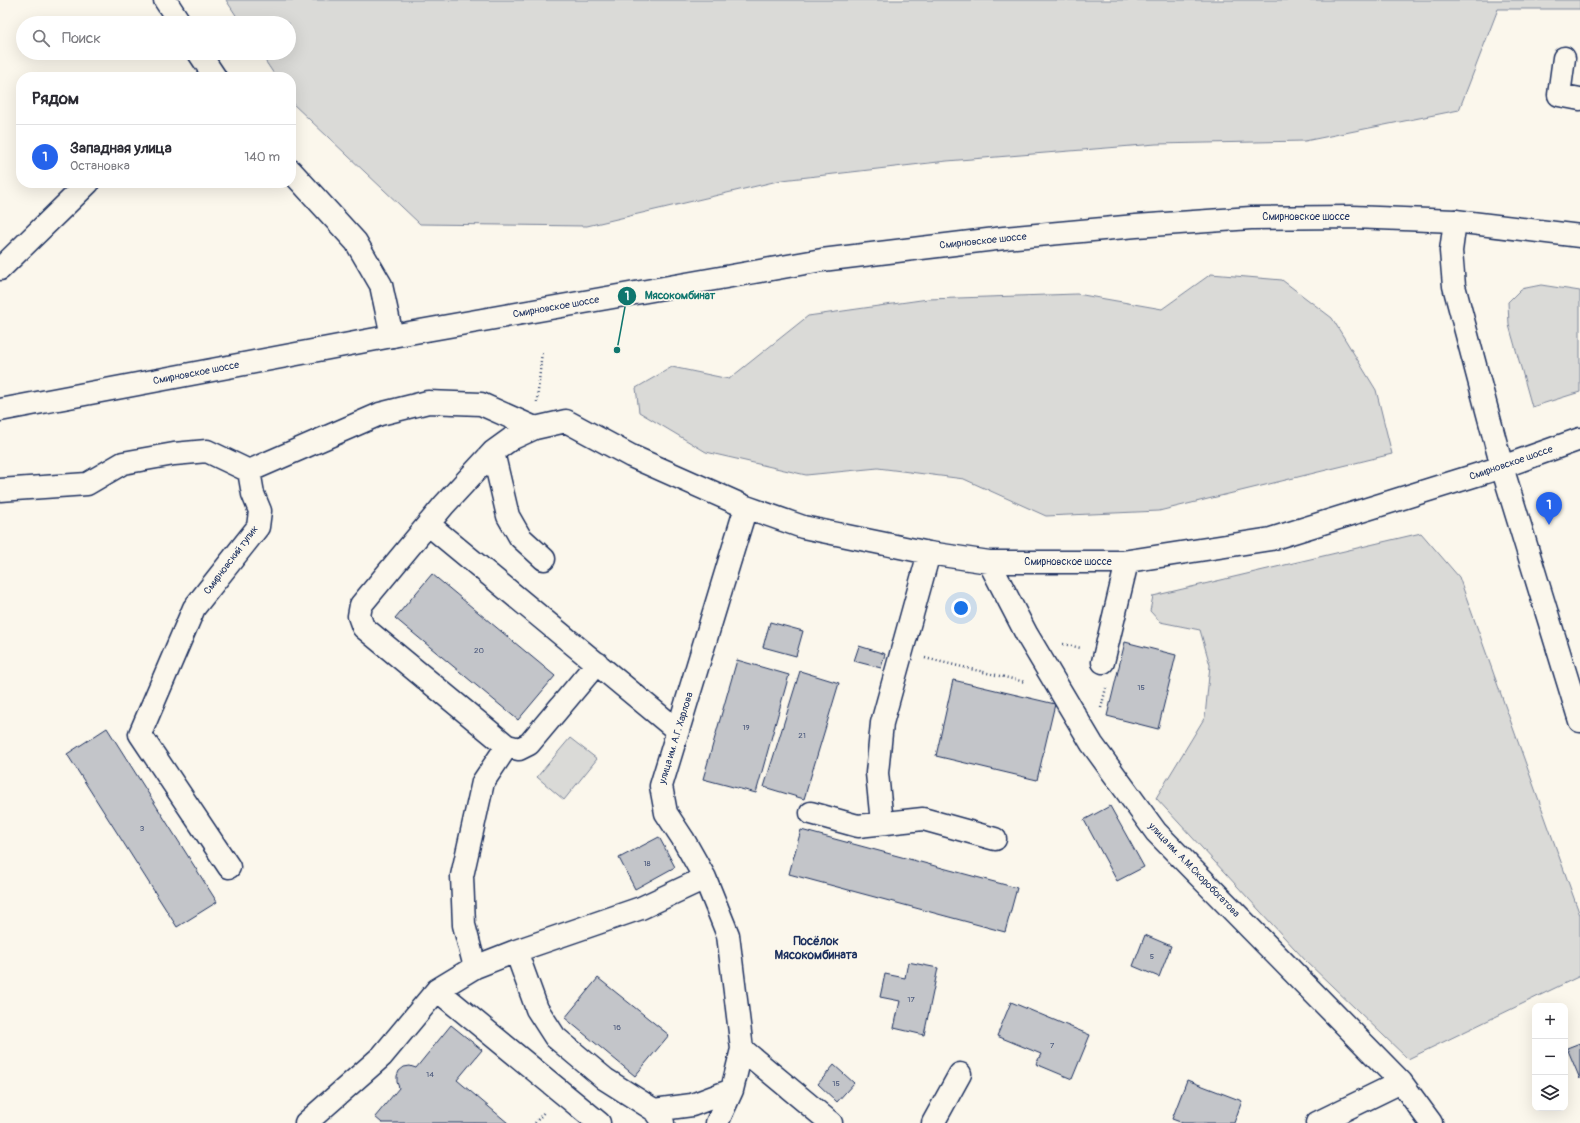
<!DOCTYPE html>
<html lang="ru">
<head>
<meta charset="utf-8">
<style>
	:root { --surface:#fff; --page:#f7f7f7; --text:#2b2b33; --muted:#7c7c81; --line:#e1e1e2; --accent:#2563eb }
	body { margin:0; font-family:Pangolin,sans-serif; background:var(--page); color:var(--text) }
	.controls { position:absolute; right:12px; bottom:12px; display:grid; overflow:hidden; border-radius:8px; box-shadow:0 4px 16px #0002 }
	.controls button { width:36px; height:36px; display:grid; place-items:center; padding:0; border:0; border-bottom:1px solid var(--line); background:var(--surface); color:var(--text); font:20px sans-serif }
	.you { position:absolute; left:961px; top:608px; width:14px; height:14px; margin:-10px; border:3px solid #fff; border-radius:50%; background:#1a73e8; box-shadow:0 0 0 6px #1a73e833 }
	.badge { display:grid; place-items:center; width:26px; height:26px; border-radius:50%; background:var(--accent); color:#fff; font-size:13px; font-weight:700 }
	.pin { position:absolute; translate:-50% -33px; filter:drop-shadow(0 1px 2px #0008) }
	.pin::after { content:''; position:absolute; top:21px; width:14px; height:12px; background:inherit; clip-path:polygon(0 0,100% 0,50% 100%) }
	.list { margin:0; padding:0; list-style:none }
	h2 { display:flex; justify-content:space-between; align-items:center; height:52px; margin:0; padding:0 16px; font-size:17px }
	h2 small { font-size:13px; font-weight:400; color:var(--muted) }
	.list li { display:grid; grid-template-columns:26px 1fr auto; gap:12px; align-items:center; box-sizing:border-box; height:64px; padding:0 16px; border-top:1px solid var(--line) }
	.list b { display:block; font-size:15px; white-space:nowrap }
	.list p { margin:0; font-size:13px; white-space:nowrap; color:var(--muted) }
	.list em { font-size:13px; font-style:normal; color:var(--muted) }
	.icon { flex:none; width:22px; height:22px; fill:none; stroke:currentColor; stroke-width:2; stroke-linecap:round; stroke-linejoin:round }
	.map { position:relative; flex:none; width:1580px; height:1123px; overflow:hidden }
	.search { position:absolute; background:var(--surface); box-shadow:0 4px 16px #0002; left:16px; top:16px; width:280px; height:44px; display:flex; align-items:center; gap:10px; box-sizing:border-box; padding:0 14px; border-radius:22px; color:var(--muted); font-size:15px }
	.panel { position:absolute; background:var(--surface); box-shadow:0 4px 16px #0002; left:16px; top:72px; width:280px; height:116px; border-radius:16px }
	.map>svg:first-child { display:block }
</style>
</head>
<body>
<div class="map">
<svg width="1580" height="1123" viewBox="0 0 1580 1123">
	<rect width="100%" height="100%" fill="#fbf7ec"/>
	<filter id="ink" filterUnits="userSpaceOnUse"><feTurbulence type="fractalNoise" baseFrequency=".025" numOctaves="2"/><feDisplacementMap in="SourceGraphic" scale="8" xChannelSelector="R" yChannelSelector="G"/><feConvolveMatrix kernelMatrix="1 2 1 2 8 2 1 2 1" color-interpolation-filters="sRGB"/></filter>
	<g filter="url(#ink)">
		<!-- green -->
		<path fill="#dadad7" stroke="#7a849a" d="M226,0h1354v9h-82l-39,101 -154,31 -149,3 -209,17 -165,19 -195,46 -167,-2 -128,-121 -1,-26h-15l-16,-24h29v-30h-48z
			M1211,274l71,6 50,38 44,72 16,64 -233,57 -113,5 -82,-37 -86,-11 -72,7 -100,-23 -67,-40 -3,-24 36,-21 57,12 79,-63 120,-17 149,-5 85,15z
			M1541,285l39,6v101l-48,15 -23,-82 -1,-23 13,-13z
			M1421,533l38,44 121,338v61l-172,83 -102,-98 -150,-163 49,-81 5,-52 -10,-35 -40,-8 -10,-11 3,-15z
			M570,738l27,21 -33,41 -27,-23z"/>
		<!-- building -->
		<path fill="#c3c5c9" stroke="#1b2f5e" d="M432,574l123,102 -37,44 -123,-102z
			M770,622l33,9 -7,25 -33,-9z
			M1125,642l51,13 -18,74 -51,-13z
			M859,646l26,8 -4,14 -27,-7z
			M737,660l52,15 -33,118 -53,-14z
			M800,671l39,12 -35,116 -40,-12z
			M953,680l102,24 -18,76 -101,-24z
			M107,728l110,174 -40,25 -110,-173z
			M1110,806l34,61 -27,14 -33,-61z
			M801,830l216,58 -12,44 -216,-58z
			M659,837l16,30 -40,22 -16,-31z
			M1145,935l26,11 -12,31 -26,-11z
			M908,962l30,6 -14,67 -30,-7 6,-27 -20,-4 5,-23 20,4z
			M598,978l71,57 -34,41 -70,-58z
			M1011,1002l79,33 -18,44 -36,-15 5,-10 -44,-18z
			M451,1025l31,25 -25,30 51,43h-126l-7,-6 24,-29 -2,-6v-6l2,-5 5,-4 6,-1 6,2z
			M1580,1043v36l-13,-31z
			M834,1065l20,18 -17,19 -19,-18z
			M1187,1080l55,21 -8,22h-51l-11,-4z"/>
		<g fill="none" stroke-linecap="round" stroke-linejoin="round">
			<defs>
				<path id="minor" d="M165,0l15,23
					M199,53l16,24
					M1564,58l-5,37 21,4
					M291,171l65,71 25,43 11,51
					M1455,221l-4,30 3,35 48,181 78,254
					M0,269l88,-86
					M493,452l15,64 12,21 24,22
					M0,490l87,-6 36,-21 51,-9 33,-3 42,20
					M428,524l250,207
					M989,562l38,73 65,109 64,88 245,250 30,41
					M1103,662l24,-100
					M597,663l-68,81 -10,5 -12,-3 -144,-119 -4,-11 2,-11 83,-100 49,-53 18,-13 24,-11 31,-7 65,35 115,51 57,20 126,26 60,9h133l149,-23 231,-72 78,-28
					M811,813l47,13 65,-7 72,20
					M882,823l-5,-50 5,-50 47,-170
					M229,867l-89,-133 54,-126 64,-81 2,-16 -7,-17 -4,-23 131,-57 48,-12 53,2 54,24
					M516,951l21,58 18,28 50,42 49,31 9,13
					M475,967l-11,-42 -2,-49 21,-94 24,-36
					M437,990l38,-23 41,-16 125,-43 64,-30
					M742,1049l89,74
					M654,1110l38,-5 40,-15
					M306,1123l76,-67 55,-66 162,133
					M717,1123l15,-33 10,-41 -14,-114 -23,-57 -22,-39 -17,-26 -5,-27 85,-279
					M933,1123l27,-49
					M1317,1123l84,-41"/>
				<path id="major" d="M0,410l392,-74 430,-76 182,-22 132,-12 115,-8 101,-1 103,4 125,15"/>
			</defs>
			<!-- minor casing -->
			<use href="#minor" stroke="#1b2f5e" stroke-width="25"/>
			<!-- major casing -->
			<use href="#major" stroke="#1b2f5e" stroke-width="25"/>
			<!-- path -->
			<path stroke="#1b2f5e" stroke-width="2.5" stroke-dasharray="1 3" stroke-linecap="butt" d="M537,402l5,-51
				M1063,644l18,4
				M925,658l100,24
				M1101,708l5,-20
				M535,1123l10,-12"/>
			<!-- minor -->
			<use href="#minor" stroke="#fbf7ec" stroke-width="22"/>
			<!-- major -->
			<use href="#major" stroke="#fbf7ec" stroke-width="22"/>
		</g>
	</g>
	<g text-anchor="middle" dominant-baseline="central" stroke-width="3.5" stroke-linejoin="round" paint-order="stroke">
		<!-- number labels -->
		<g font-size="8" fill="#455479">
			<text x="479" y="650">20</text>
			<text x="1141" y="687">15</text>
			<text x="746" y="727">19</text>
			<text x="802" y="735">21</text>
			<text x="142" y="828">3</text>
			<text x="647" y="863">18</text>
			<text x="1152" y="956">5</text>
			<text x="911" y="999">17</text>
			<text x="617" y="1027">16</text>
			<text x="1052" y="1045">7</text>
			<text x="430" y="1074">14</text>
			<text x="836" y="1083">15</text>
		</g>
		<!-- street labels -->
		<g font-size="10" fill="#1b2f5e" stroke="#fbf7ec">
			<text x="1306" y="217">Смирновское шоссе</text>
			<text transform="translate(983 241) rotate(-6)">Смирновское шоссе</text>
			<text transform="translate(556 307) rotate(-10)">Смирновское шоссе</text>
			<text transform="translate(196 373) rotate(-11)">Смирновское шоссе</text>
			<text transform="translate(1511 463) rotate(-19)">Смирновское шоссе</text>
			<text transform="translate(231 560) rotate(-53)">Смирновский тупик</text>
			<text x="1068" y="562">Смирновское шоссе</text>
			<text transform="translate(676 738) rotate(-73)">улица им. А.Г. Харлова</text>
			<text transform="translate(1194 870) rotate(46)">улица им. А.М.Скоробогатова</text>
		</g>
		<!-- quarter labels -->
		<g font-size="12" font-weight="bold" fill="#1b2f5e" stroke="#fbf7ec">
			<text x="816" y="941">Посёлок<tspan x="816" dy="14">Мясокомбината</tspan></text>
		</g>
	</g>
	<!-- callouts -->
	<path fill="none" stroke="#0f766e" stroke-width="1.5" d="M617 350L627 296"/>
	<g fill="#0f766e" stroke="#fbf7ec" stroke-width="1.5">
		<circle cx="617" cy="350" r="4"/>
		<circle cx="627" cy="296" r="10"/>
	</g>
	<g font-size="12" text-anchor="middle" font-weight="bold" fill="#fff">
		<text x="627" y="300">1</text>
	</g>
	<g font-size="11" text-anchor="middle" font-weight="bold" fill="#0f766e" stroke="#fbf7ec" stroke-width="3.5" stroke-linejoin="round" paint-order="stroke">
		<text x="680" y="299">Мясокомбинат</text>
	</g>
</svg>
<div class="controls">
<button>+</button>
<button>−</button>
<button><svg class="icon" aria-label="layers" viewBox="0 0 24 24"><path d="M12 4l9 5-9 5-9-5zM3 14l9 5 9-5"/></svg></button>
</div>
<div class="you"></div>
<div class="pin badge" style="left:1549px;top:525px">1</div>
<div class="search"><svg class="icon" aria-label="search" viewBox="0 0 24 24"><circle cx="10" cy="10" r="6"/><path d="M15 15l6 6"/></svg>Поиск</div>
<section class="panel">
<h2>Рядом<small></small></h2>
<ul class="list">
<li><span class="badge">1</span><div><b>Западная улица</b><p>Остановка</p></div><em>140 m</em></li>
</ul>
</section>
</div>
</body>
</html>
